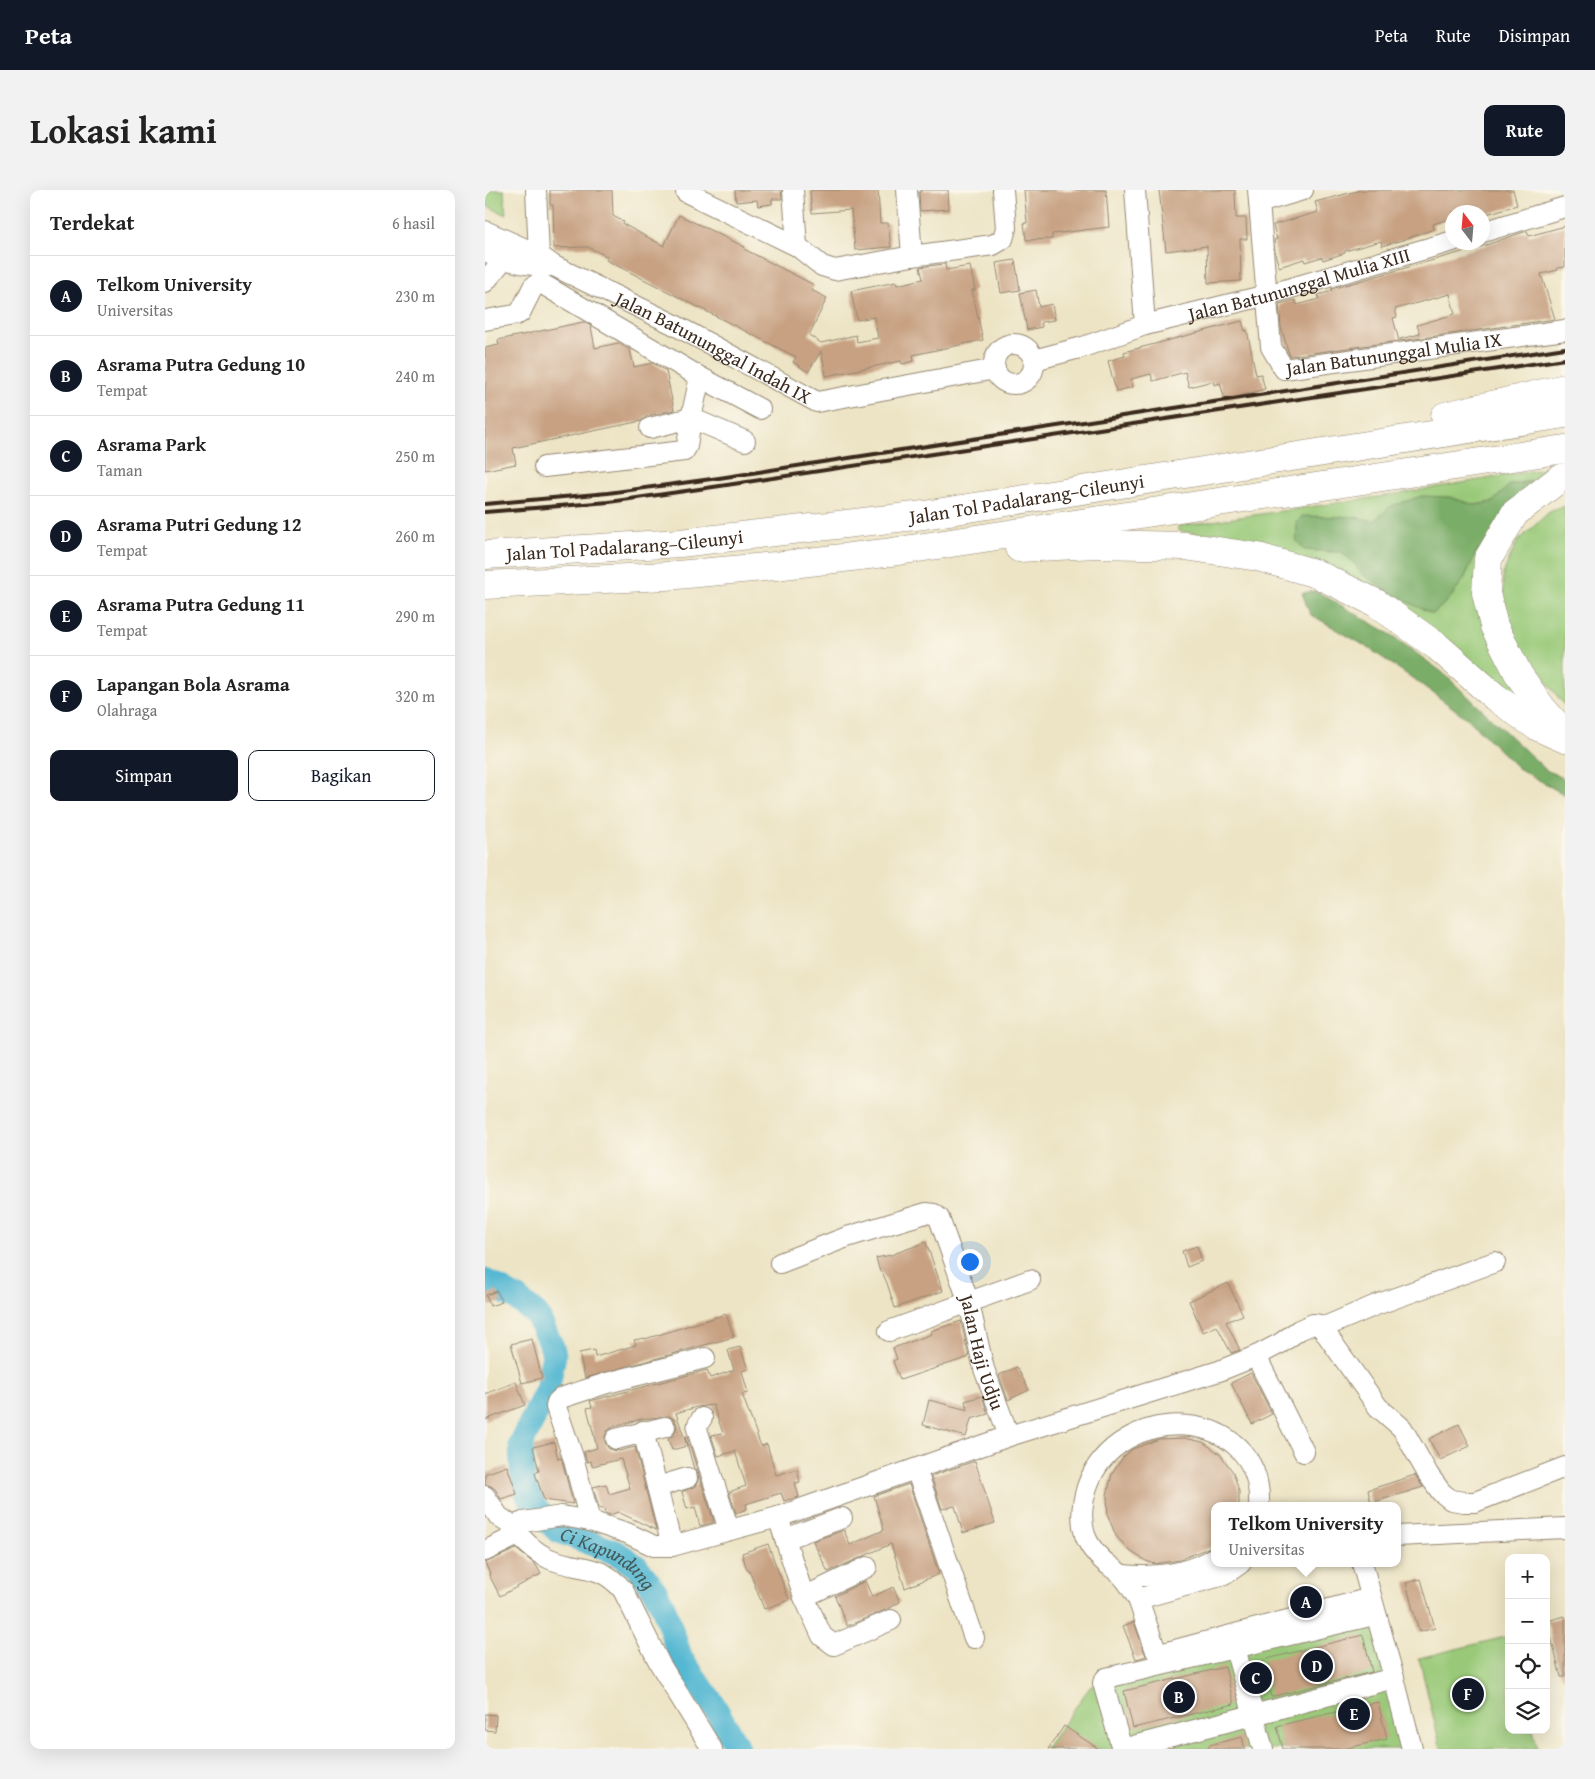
<!DOCTYPE html>
<html lang="id">
<head>
<meta charset="utf-8">
<style>
	:root { --surface:#fff; --page:#f2f2f2; --text:#222; --muted:#767676; --line:#e0e0e0; --accent:#111827 }
	body { margin:0; font-family:"Gentium Book Plus",serif; background:var(--page); color:var(--text) }
	.controls { position:absolute; right:15px; bottom:15px; display:grid; overflow:hidden; border-radius:10px; box-shadow:0 5px 20px #0002 }
	.controls button { width:45px; height:45px; display:grid; place-items:center; padding:0; border:0; border-bottom:1px solid var(--line); background:var(--surface); color:var(--text); font:25px sans-serif }
	.compass { position:absolute; left:960px; top:15px; width:45px; height:45px; border-radius:50%; background:var(--surface); box-shadow:0 5px 20px #0002; rotate:344deg }
	.you { position:absolute; left:484px; top:1071px; width:18px; height:18px; margin:-12px; border:4px solid #fff; border-radius:50%; background:#1a73e8; box-shadow:0 0 0 8px #1a73e833 }
	.badge { display:grid; place-items:center; width:32px; height:32px; border-radius:50%; background:var(--accent); color:#fff; font-size:16px; font-weight:700 }
	.pin { position:absolute; translate:-50% -50%; border:2px solid #fff; box-shadow:0 1px 5px #0006 }
	.popup { position:absolute; left:726px; top:1312px; width:190px; height:65px; box-sizing:border-box; display:grid; place-content:center; border-radius:10px; background:var(--surface); filter:drop-shadow(0 1px 4px #0005); font-size:16px; white-space:nowrap; color:var(--muted) }
	.popup b { font-size:19px; color:var(--text) }
	.popup::after { content:''; position:absolute; left:50%; top:100%; margin-left:-10px; border:10px solid transparent; border-top-color:var(--surface) }
	.list { margin:0; padding:0; list-style:none }
	h2 { display:flex; justify-content:space-between; align-items:center; height:65px; margin:0; padding:0 20px; font-size:21px }
	h2 small { font-size:16px; font-weight:400; color:var(--muted) }
	.list li { display:grid; grid-template-columns:32px 1fr auto; gap:15px; align-items:center; box-sizing:border-box; height:80px; padding:0 20px; border-top:1px solid var(--line) }
	.list b { display:block; font-size:19px; white-space:nowrap }
	.list p { margin:0; font-size:16px; white-space:nowrap; color:var(--muted) }
	.list em { font-size:16px; font-style:normal; color:var(--muted) }
	.actions { display:flex; gap:10px; padding:15px 20px }
	.actions a { flex:1; padding:11px 0; border:1px solid var(--accent); border-radius:10px; text-align:center; font-size:18px; color:var(--accent) }
	.actions .main { background:var(--accent); color:#fff }
	.icon { flex:none; width:28px; height:28px; fill:none; stroke:currentColor; stroke-width:2; stroke-linecap:round; stroke-linejoin:round }
	.map { position:relative; flex:none; width:1080px; height:1559px; overflow:hidden; border-radius:10px }
	header { display:flex; align-items:center; gap:30px; box-sizing:border-box; height:70px; padding:0 25px; background:var(--accent); color:#fff }
	header strong { font-size:24px }
	nav { display:flex; gap:28px; margin-inline-start:auto; font-size:18px }
	.intro { display:flex; align-items:center; justify-content:space-between; box-sizing:border-box; height:120px; padding:0 30px }
	h1 { margin:0; font-size:35px }
	.button { padding:12px 22px; border-radius:10px; background:var(--accent); color:#fff; font-size:18px; font-weight:700 }
	main { display:flex; gap:30px; padding:0 30px }
	aside { flex:1; background:var(--surface); border-radius:10px; box-shadow:0 5px 20px #0002 }
	.map>svg:first-child { display:block }
</style>
</head>
<body>
<header>
<strong>Peta</strong>
<nav><a>Peta</a><a>Rute</a><a>Disimpan</a></nav>
</header>
<div class="intro"><h1>Lokasi kami</h1><a class="button">Rute</a></div>
<main>
<aside>
<h2>Terdekat<small>6 hasil</small></h2>
<ul class="list">
<li><span class="badge">A</span><div><b>Telkom University</b><p>Universitas</p></div><em>230 m</em></li>
<li><span class="badge">B</span><div><b>Asrama Putra Gedung 10</b><p>Tempat</p></div><em>240 m</em></li>
<li><span class="badge">C</span><div><b>Asrama Park</b><p>Taman</p></div><em>250 m</em></li>
<li><span class="badge">D</span><div><b>Asrama Putri Gedung 12</b><p>Tempat</p></div><em>260 m</em></li>
<li><span class="badge">E</span><div><b>Asrama Putra Gedung 11</b><p>Tempat</p></div><em>290 m</em></li>
<li><span class="badge">F</span><div><b>Lapangan Bola Asrama</b><p>Olahraga</p></div><em>320 m</em></li>
</ul>
<div class="actions"><a class="main">Simpan</a><a>Bagikan</a></div>
</aside>
<div class="map">
<svg width="1080" height="1559" viewBox="0 0 1080 1559">
	<rect width="100%" height="100%" fill="#fbf7ec"/>
	<filter id="ink" filterUnits="userSpaceOnUse"><feTurbulence type="fractalNoise" baseFrequency=".02" numOctaves="2"/><feDisplacementMap in="SourceGraphic" scale="10" xChannelSelector="R" yChannelSelector="G"/><feConvolveMatrix kernelMatrix="1 2 1 2 8 2 1 2 1" color-interpolation-filters="sRGB"/></filter>
	<filter id="wash" filterUnits="userSpaceOnUse"><feTurbulence type="fractalNoise" baseFrequency=".0096" numOctaves="4" result="noise"/><feDisplacementMap in="SourceGraphic" scale="20" xChannelSelector="R" yChannelSelector="G"/><feGaussianBlur stdDeviation="1.12" result="paint"/><feColorMatrix in="noise" values="0 0 0 0 0 0 0 0 0 0 0 0 0 0 0 0 0 1.4 0 .05"/><feComposite in="paint" operator="in"/></filter>
	<g filter="url(#wash)">
		<rect width="100%" height="100%" fill="#ede4c5"/>
		<!-- green -->
		<path fill="#99c978" stroke="#6a7a4b" d="M0,0h19l2,25 -21,-10z
			M1064,278v9l-40,8 -16,17 -18,3 -26,-8 -58,9 -17,15 -19,-4 -30,35h17l12,11 8,11 32,21 39,19 18,-17 13,-18 12,-26 12,-13 -7,27 51,139 -265,-158 -62,-14 -27,-3v-5l207,-30z
			M1080,316v200l-44,-56 -17,-46 -1,-31 14,-31 32,-30z
			M888,1427l33,132h-361l45,-62 5,-3z
			M1024,1446v94h24l5,19h-97l-22,-91z"/>
		<!-- forest -->
		<path fill="#7aad68" stroke="#5a6c43" d="M1047,292l-24,25 -20,33 -12,13 -12,26 -13,18 -18,17 -39,-19 -32,-21 -8,-11 -12,-11 -37,-2 -9,-10 1,-17 5,-7 53,1 19,4 17,-15 31,-10 27,1 26,8 18,-3 16,-17z
			M831,401l71,41 55,40 104,98 19,9v16l-47,-27 -50,-49 -50,-37 -51,-35 -57,-33 -8,-21z"/>
		<g fill="none" stroke-linecap="round" stroke-linejoin="round">
			<!-- river -->
			<path stroke="#54b8d2" stroke-width="25" id="s1" d="M0,1091l31,17 21,17 15,32 2,8 -7,35 -26,54 2,41 12,23 22,22 60,23 20,14 18,24 8,15 18,53 30,42 27,48"/>
		</g>
		<g id="blocks">
			<!-- building -->
			<path fill="#c7a182" d="M65,0h62l1,26 11,6 -1,2 41,22 15,-31 66,32 -1,2 70,36 -3,5 16,8 -18,37 12,8 35,-8 1,7 21,-4 -4,-21 -17,3 -6,-29 45,-9 1,3 26,-6 -3,-12 25,-3 1,6 24,-4 5,24h-3l11,50 -70,15 1,6 -12,3 -1,-3 -75,15 -5,-25 -13,21 -15,-10 3,-5 -190,-97 2,-3 -20,-10 -34,1 -1,-43h-3z
				M250,0h46l1,9h-10v5l-14,2 -1,-6 -21,2z
				M328,0h65l2,33h8l3,24 -36,3 -4,-40 -39,3 -2,-22z
				M436,0h27l1,19 -29,2 -1,-19h2z
				M539,0h82l3,37 -57,7v5l-26,1 -2,-17h3z
				M674,0h76l1,28h10l1,21h-7l1,42 -33,2 -1,-37 -41,5z
				M876,0h152l4,15 -34,10v-3h-30v6l-20,6 1,5 -35,12 -17,5 -1,-5 -36,10v2l-22,7 -1,-3 -17,5 -1,-3 -25,8 -4,-14 -1,-13 3,-1 -4,-14 45,-13 -3,-10z
				M1080,36v41l-8,1 1,2 -17,4 14,45 -154,22 -1,-2 20,-5 -3,-9 38,-11 -5,-20 -55,15 2,8 -4,1 6,23 -109,15 -1,-2 -8,-27 -2,-23 16,-4 2,5 22,-6 -1,-4 14,-4 -1,-2 152,-43 44,-15 2,5z
				M530,70l5,30 -19,3 -5,-30z
				M551,100l3,17 13,-3 3,16 -14,2 1,5 -15,3 -7,-37z
				M757,131l3,10 2,-1 9,45 5,-1 4,15 -40,11 -5,-17 -6,2 -1,-4 -24,6 -4,-15 -32,9 -2,-7 -20,5 2,8 -17,4 -8,-30 17,-5 -1,-4z
				M98,132l8,4 4,22 23,-5 12,7 4,17 19,-4 13,8 8,39 -27,6 -6,5 -128,27 3,16 -31,6v-122l14,-3 -1,-5z
				M441,1052l17,49 -48,17 -8,-25 -5,-11h-2l-4,-14 15,-3z
				M712,1056l5,15 -15,6 -5,-16z
				M743,1093l15,32 -17,7 14,28 -9,3 -14,-27 -14,6 -14,-31z
				M12,1101l5,11 -12,4 -4,-11z
				M241,1124l8,23 -149,41 -6,-25 15,-3 1,7 41,-12 -2,-5 11,-2v1z
				M476,1131l8,36 -69,23 -7,-19 4,-2 -4,-11 39,-14 -1,-3z
				M47,1149l10,39 -20,5 -11,-39z
				M255,1157l8,22 -6,2 6,22 -6,1 19,52 6,-2 9,31 21,-6 3,13 -5,1 4,14 -15,4 -3,-8 -35,11 1,5 -11,4 -7,-21 17,-6 -11,-35 -17,5 -7,-21 12,-2 -10,-28 -16,2 -21,6 11,33 -15,4 -4,-11 6,-4 2,-5 1,-5 -3,-6 -5,-3 -28,3 -28,8 -6,4 -2,5v6l3,6 4,2 7,1 16,-4 21,83 -38,-18 -8,3 -5,-2 -1,-4 -5,-1 -6,-21 13,-3 3,10 21,-6 -9,-29 -29,7 -1,-5 -4,1 -3,-10 13,-4 -10,-40 5,-1 -2,-6 117,-31 3,8 24,-8 -6,-20z
				M532,1177l12,23 -21,10 -9,-25z
				M766,1183l21,41 -20,10 -21,-41z
				M31,1192l9,23 -40,15v-26z
				M497,1206l6,18 -17,5 -5,18 -43,-12 6,-25 39,10 -3,-9z
				M974,1234l11,22 -30,14 -11,-21z
				M200,1247h2l27,85 -14,4 -5,-19 -8,2 -5,-17 13,-6 4,-6 -1,-6 -4,-5z
				M700,1248l18,4 17,12 13,18 6,19v15h-24v39l-36,15 -24,4 -9,-3 -16,-10 -14,-15 -8,-20 -1,-21 5,-21 11,-17 10,-8 26,-10z
				M69,1252l4,17 3,-1 1,2 11,44 -29,-4 -9,-27 4,-2 -6,-24z
				M490,1271l20,62 -32,10 -8,-27 -13,3 -11,-33z
				M22,1276l10,28 -16,5 -6,-10 -4,-3 -6,-2v-10z
				M930,1285l8,12 -52,16 -3,-13z
				M424,1294l30,90 -34,14 -14,-44 -63,28 -15,-31 31,-11 6,15 34,-15 -10,-34z
				M283,1354l21,56 -25,9 -15,-39h-2l-5,-17z
				M31,1359l20,16 5,9 -41,22 -11,-21 1,-1 -5,-11z
				M936,1389l14,49 -16,4 -13,-49z
				M380,1391l7,16 21,-10 7,15 -10,6 -43,18 -12,-30z
				M1080,1426v61h-4l-14,-56z
				M649,1432l12,34 -10,3 -13,-33z
				M878,1445l9,37 -101,25 -8,-37z
				M740,1477l9,37 -101,24 -9,-37z
				M893,1512l9,37 -44,10h-60l-6,-23z
				M0,1524l11,1 -1,16 -10,-1z
				M579,1536l35,23h-51z
				M757,1547l3,12h-36v-4z"/>
		</g>
	</g>
	<g filter="url(#ink)">
		<use href="#blocks" fill-opacity="0" stroke="#948772" stroke-width="1"/>
		<g fill="none" stroke-linecap="round" stroke-linejoin="round">
			<defs>
				<g id="minor">
					<path d="M51,0l3,65 -2,10"/>
					<path d="M201,0v2l111,54 25,20 13,4 77,-14 81,-11 10,-6 3,-11 -3,-38"/>
					<path d="M308,0l4,56"/>
					<path d="M422,0l5,66"/>
					<path d="M650,0l10,135"/>
					<path id="s2" d="M773,0l13,157 13,22 281,-39"/>
					<path d="M774,13l44,-13"/>
					<path d="M0,41l54,24 15,11c-24,1 -48,-5 -69,-15"/>
					<path d="M998,42l82,-25"/>
					<path id="s3" d="M69,76l117,57 146,79 178,-33"/>
					<path d="M0,92l26,-32"/>
					<path d="M0,130l30,-5 5,-2 13,-26 4,-3 7,1 156,92 60,32"/>
					<circle cx="529" cy="174" r="20"/>
					<path id="s4" d="M549,170l49,-13 62,-22 122,-30 186,-54"/>
					<path d="M165,238l41,-10 54,23"/>
					<path d="M59,277l140,-16 3,-5 4,-28 9,-41"/>
					<path id="s5" d="M295,1073l67,-26 79,-24 8,1 5,4 30,85 15,66 25,67"/>
					<path d="M837,1138l54,-23 119,-43"/>
					<path d="M404,1141l141,-51"/>
					<path d="M771,1166l48,96"/>
					<path d="M217,1228l-4,6 -1,5 32,101"/>
					<path d="M158,1241l29,115"/>
					<path d="M131,1249l49,-12"/>
					<path d="M431,1279l58,169"/>
					<path d="M172,1297l30,-9"/>
					<path d="M0,1306l14,21 14,9 10,-4 39,-6 28,5 37,12 27,13h18l106,-29 231,-81 210,-65 37,-15 25,-13 18,-13 14,-6 7,1 58,82 24,21 26,46 13,18 10,8 13,2h11l90,-35"/>
					<path d="M293,1327l26,80 18,39 12,9 57,-25"/>
					<path d="M105,1331l-17,-64 -17,-50 1,-5 4,-4 46,-15 98,-25"/>
					<path d="M28,1336c7,13 23,27 37,33 29,12 49,3 73,31l37,74 52,85"/>
					<path d="M912,1346l168,-8"/>
					<path d="M300,1349l57,-21"/>
					<path d="M0,1361l33,-16"/>
					<path d="M756,1373l-17,12 -86,24 18,52 3,2h5l207,-55"/>
					<path d="M877,1373l32,115 18,71"/>
					<path d="M638,1385c32,3 64,0 92,-18"/>
					<path d="M319,1407l63,-30"/>
					<path d="M653,1409c-5,-8 -9,-16 -15,-22 -3,-4 -8,-7 -12,-10 -11,-8 -21,-18 -26,-32 -5,-16 -3,-32 2,-48 30,-88 177,-82 172,19"/>
					<path d="M750,1458l28,101"/>
					<path d="M780,1522l129,-34"/>
					<path d="M637,1559l-19,-66 3,-5 260,-61"/>
					<path d="M637,1559l131,-34"/>
				</g>
				<g id="highway">
					<path d="M960,226l120,-28"/>
					<path d="M1080,287l-6,2 -44,34 -27,46 -2,34 8,33 25,49 23,33 23,26"/>
					<path d="M534,358l77,-4 89,2 73,11 59,17 59,29 62,44 57,50 41,29 29,13"/>
					<path id="s6" d="M0,365l195,-12 244,-28 641,-101"/>
					<path d="M0,395l181,-9 109,-10 110,-13 680,-104"/>
				</g>
			</defs>
			<!-- minor casing -->
			<use href="#minor" stroke="#948772" stroke-width="22"/>
			<!-- highway casing -->
			<use href="#highway" stroke="#948772" stroke-width="29"/>
			<!-- minor -->
			<use href="#minor" stroke="#fff" stroke-width="20"/>
			<!-- highway -->
			<use href="#highway" stroke="#fff" stroke-width="28"/>
			<!-- rail -->
			<path stroke="#3b2a1e" stroke-width="4" d="M0,314l123,-11 111,-15 846,-130
				M0,322l124,-10 111,-16 845,-127"/>
		</g>
	</g>
	<g text-anchor="middle" dominant-baseline="central" stroke-width="4" stroke-linejoin="round" paint-order="stroke">
		<!-- street labels -->
		<g font-size="19" fill="#3b2a1e" stroke="#fbf7ec">
			<text stroke="none"><textPath href="#s4" startOffset="276">Jalan Batununggal Mulia XIII</textPath></text>
			<text stroke="none"><textPath href="#s3" startOffset="179">Jalan Batununggal Indah IX</textPath></text>
			<text stroke="none"><textPath href="#s2" startOffset="294">Jalan Batununggal Mulia IX</textPath></text>
			<text stroke="none"><textPath href="#s6" startOffset="545">Jalan Tol Padalarang–Cileunyi</textPath></text>
			<text stroke="none"><textPath href="#s6" startOffset="140">Jalan Tol Padalarang–Cileunyi</textPath></text>
			<text stroke="none"><textPath href="#s5" startOffset="310">Jalan Haji Udju</textPath></text>
		</g>
		<!-- water labels -->
		<g font-size="20" font-style="italic" fill="#445c5d" stroke="#fbf7ec">
			<text stroke="none"><textPath href="#s1" startOffset="359">Ci Kapundung</textPath></text>
		</g>
	</g>
</svg>
<div class="controls">
<button>+</button>
<button>−</button>
<button><svg class="icon" aria-label="locate" viewBox="0 0 24 24"><circle cx="12" cy="12" r="6"/><path d="M12 2v4M12 18v4M2 12h4M18 12h4"/></svg></button>
<button><svg class="icon" aria-label="layers" viewBox="0 0 24 24"><path d="M12 4l9 5-9 5-9-5zM3 14l9 5 9-5"/></svg></button>
</div>
<svg class="compass" viewBox="-18 -18 36 36"><path d="M0-13l5 13h-10z" fill="#e53935"/><path d="M0 13l5-13h-10z" fill="#767676"/></svg>
<div class="you"></div>
<div class="pin badge" style="left:821px;top:1412px">A</div>
<div class="popup"><b>Telkom University</b>Universitas</div>
<div class="pin badge" style="left:694px;top:1507px">B</div>
<div class="pin badge" style="left:771px;top:1488px">C</div>
<div class="pin badge" style="left:832px;top:1476px">D</div>
<div class="pin badge" style="left:869px;top:1524px">E</div>
<div class="pin badge" style="left:983px;top:1504px">F</div>
</div>
</main>
</body>
</html>
